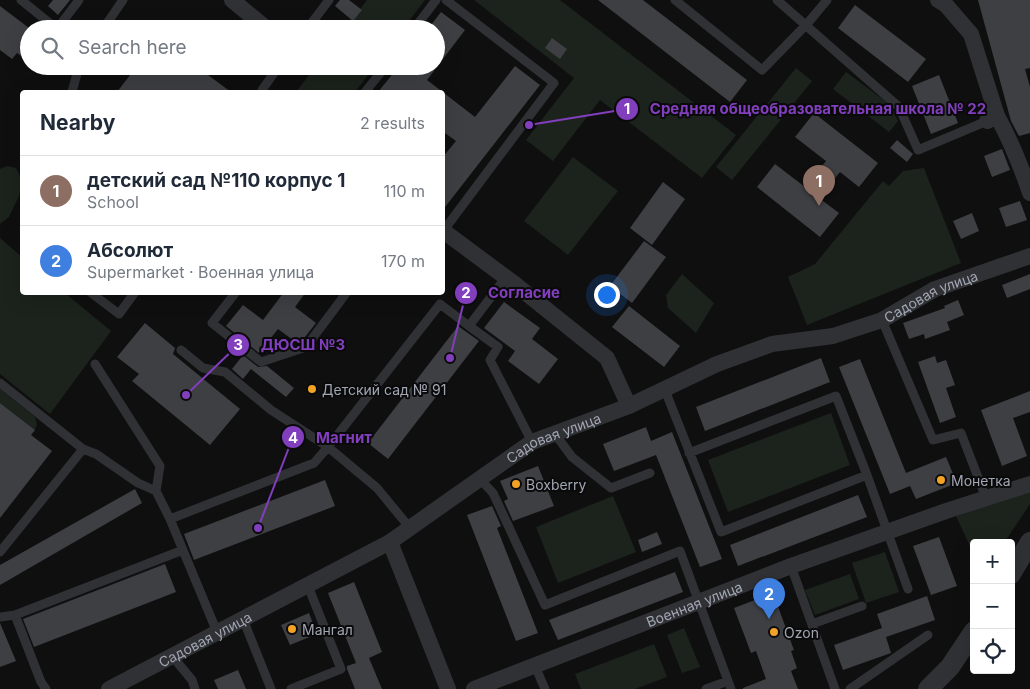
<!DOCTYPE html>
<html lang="en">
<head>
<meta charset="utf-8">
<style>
	:root { --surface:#fff; --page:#f6f6f7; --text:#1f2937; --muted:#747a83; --line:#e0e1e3; --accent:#ea580c }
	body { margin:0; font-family:Inter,sans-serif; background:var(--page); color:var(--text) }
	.controls { position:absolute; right:15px; bottom:15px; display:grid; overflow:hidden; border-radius:5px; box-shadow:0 5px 20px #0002 }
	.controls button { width:45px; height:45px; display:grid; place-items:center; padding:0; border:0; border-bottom:1px solid var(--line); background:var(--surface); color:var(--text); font:25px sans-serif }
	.you { position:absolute; left:606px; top:294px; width:18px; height:18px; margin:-12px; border:4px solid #fff; border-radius:50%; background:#1a73e8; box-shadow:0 0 0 8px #1a73e833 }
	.badge { display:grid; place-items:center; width:32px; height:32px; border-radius:50%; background:var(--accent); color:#fff; font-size:16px; font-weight:700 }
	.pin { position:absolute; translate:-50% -41px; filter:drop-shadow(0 1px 2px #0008) }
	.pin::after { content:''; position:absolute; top:26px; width:18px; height:15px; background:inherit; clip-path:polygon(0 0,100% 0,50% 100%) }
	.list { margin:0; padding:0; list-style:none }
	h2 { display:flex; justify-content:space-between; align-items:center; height:65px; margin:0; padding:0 20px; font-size:21px }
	h2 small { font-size:16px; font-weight:400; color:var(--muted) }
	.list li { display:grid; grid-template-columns:32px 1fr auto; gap:15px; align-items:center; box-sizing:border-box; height:70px; padding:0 20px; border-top:1px solid var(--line) }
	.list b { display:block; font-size:19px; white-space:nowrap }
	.list p { margin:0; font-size:16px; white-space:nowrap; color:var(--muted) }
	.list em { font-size:16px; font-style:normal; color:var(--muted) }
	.icon { flex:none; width:28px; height:28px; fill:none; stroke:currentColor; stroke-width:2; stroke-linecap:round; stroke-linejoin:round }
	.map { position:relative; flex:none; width:1030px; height:689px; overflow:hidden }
	.search { position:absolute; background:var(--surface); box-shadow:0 5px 20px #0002; left:20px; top:20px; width:425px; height:55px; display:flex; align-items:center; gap:12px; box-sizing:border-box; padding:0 18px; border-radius:28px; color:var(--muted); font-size:19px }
	.panel { position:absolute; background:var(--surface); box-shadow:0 5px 20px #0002; left:20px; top:90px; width:425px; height:205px; border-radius:5px }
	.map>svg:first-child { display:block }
</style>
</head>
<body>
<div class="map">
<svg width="1030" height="689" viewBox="0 0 1030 689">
	<rect width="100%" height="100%" fill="#0f0f10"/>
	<!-- green -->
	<path fill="#1b231c" d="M367,0h58l-22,29h-58z
		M474,0h86l176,135 -34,43 -102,-78 -47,61 -27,-21 48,-62z
		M316,66h59l-20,26h-59z
		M796,68l16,13 -80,99 -16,-13z
		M846,72l42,31 10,18 -9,11 -56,-43z
		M573,157l45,34 -50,64 -44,-34z
		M7,166l9,2 6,12 -3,16 -10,21 -9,7v-55z
		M924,168l37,95 -154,62 -19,-48 27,-13 68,-83 6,5 14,-15z
		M0,238l22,19v35l43,1 46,38 -61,83 -50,-40z
		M682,274l32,29 -18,30 -28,-25 -2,-13z
		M0,389l35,28 2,7 -2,6 -35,-27z
		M831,413l19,52 -122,47 -20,-52z
		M1030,490v14l-26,39h-30v12l-18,-39z
		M613,496l23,56 -78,31 -22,-56z
		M885,552l14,40 -33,11 -14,-40z
		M850,574l9,25 -44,16 -10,-25z
		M684,628l16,39 -18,6 -15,-38z
		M654,644l13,33 -32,12h-54l-6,-15z"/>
	<!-- building -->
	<path fill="#3e3f43" d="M53,0h17l-12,15 -10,-9z
		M340,0h9l13,10 -9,11 -18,-15z
		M598,0h45l104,80 -17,22z
		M978,0h52v68l-5,1 5,18v46l-11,3 -8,-15z
		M855,5l71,54 -18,23 -70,-54z
		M0,6l29,22v34l-12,-9 -5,6 -12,-9z
		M441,12l24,18 -38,50 48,37 40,-51 25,19 -98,126v-53l14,-17 -14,-10v-39h-64l21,-26h37v-37h-8z
		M552,38l15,11 -7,10 -15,-11z
		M137,66h78l-7,9 23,17h-114z
		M939,75l19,48 -27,11 -19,-48z
		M814,113l64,50 -19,24 -19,-15 -21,26 20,15 -19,24 -63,-50 18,-23 30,23 21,-26 -31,-24z
		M897,140l16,14 -6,8 -17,-14z
		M1002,149l8,21 -18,7 -8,-21z
		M663,182l22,17 -33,46 -22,-17z
		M1020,201l7,19 -21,7 -7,-19z
		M972,213l7,18 -18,8 -8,-18z
		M644,241l22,16 -34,46 -22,-17z
		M1030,274v15l-23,9 -5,-13z
		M284,292h22l-11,15 21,16 -15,19 -4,1 -19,-14 -19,24 -33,-27 17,-21 20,15z
		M958,300l6,15 -17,7 3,8 -25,9 -1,-5 -15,5 -6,-16 42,-15 -1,-2z
		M504,302l36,26 -8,11 26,20 -19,25 -31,-23 7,-10 -31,-23z
		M629,306l51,40 -16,21 -52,-40z
		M145,323l30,25 -2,6 67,55 -30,36 -78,-64 7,-7 -22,-17z
		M458,326l21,15 -91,118 -20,-16z
		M243,355l15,12 9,-1 27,22 -8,9 -35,-28 -8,10 -11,-10z
		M935,356l2,7 9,-3 9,25 -9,3 10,29 -16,6 -22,-61z
		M821,358l9,24 -125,49 -9,-24z
		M860,359l46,114 40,-16 11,26 -41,16 -6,-13 -20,8 -51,-127z
		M1030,391v21l-17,6 14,38 -25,10 -21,-56z
		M0,403l35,27 -4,5 21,16 -52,67z
		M646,427l5,14 21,-9 50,127 -22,8 -44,-112 -42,16 -11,-27z
		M538,466l16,40 -41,15 -9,-20 4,-2 -8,-18z
		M325,480l10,26 -141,54 -10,-26z
		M135,489l7,14 -142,82v-20z
		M858,495l9,22 -129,49 -8,-21z
		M492,506l9,20 -4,2 41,105 -22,8 -49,-126z
		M657,532l5,12 -20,8 -4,-12z
		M939,537l18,49 -26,9 -18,-49z
		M165,564l11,28 -142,55 -11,-28z
		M675,572l8,20 -125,48 -9,-20z
		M354,582l28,70 -13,6 13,31h-27l-8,-20v-3l9,-3 -28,-70z
		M773,593l21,57 -3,1 6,17 -6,3 7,18h-55v-1l23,-9 -10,-28 -5,2 -17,-45z
		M927,596l8,24 -49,17 5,16 -48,17 -9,-25 48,-17 -5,-14z
		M309,613l8,21 -27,11 -9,-20z
		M0,623l16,38 -16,6z
		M238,670l8,19h-28l-4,-9z"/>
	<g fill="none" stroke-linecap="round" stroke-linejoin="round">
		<!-- service -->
		<path stroke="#303135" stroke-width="9" d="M21,0l36,29
			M675,0l87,70 45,-46 20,-24
			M777,0l122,107 19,43 69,-29
			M57,29l22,-29
			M103,29l20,-29
			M307,29l22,-29
			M414,29l22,-29
			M262,90l17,-24
			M72,92l7,-26
			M365,92l21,-26
			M444,230l110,-147 -108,-83
			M506,277l-37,49 29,21 -8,13 42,82
			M90,292l29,22 16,-22
			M236,292l-24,31 49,39 45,-15 41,-55
			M882,320l51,120 28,-7 25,65
			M181,350l22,18 22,4 46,38 57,37 49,41 33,40
			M95,364l65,102 -4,25
			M0,383l83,66 13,5 42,29 18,8 14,28
			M665,390l56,142 146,-57 41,114
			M555,434l17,23 39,31 39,-15
			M689,453l147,-57 31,79
			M480,479l13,14 52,112 135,-54 51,138
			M0,552l83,-103
			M791,566l44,123
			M15,615l26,67 5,7
			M0,617l15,-2 168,-65
			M243,619l28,70
			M812,624l50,-18
			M217,632l-47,-113 144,-56 14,-16 112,-143 29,22
			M172,656l20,24 3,9
			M535,666l10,23
			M291,689l50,-20 -33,-83
			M706,689l22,-8
			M850,689l78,-54"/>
		<!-- minor -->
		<g stroke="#303135" stroke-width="16">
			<path d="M232,0l35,29"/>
			<path d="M938,0l8,5 25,29 26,82 -10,5"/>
			<path d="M997,116c14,25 24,50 33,77"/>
			<path d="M442,230l74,55 91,73 22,48"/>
			<path d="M390,542l58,147"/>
			<path id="s1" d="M109,689l281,-147 142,-100 97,-36 88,-42 55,-20 61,-8 49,-16 53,-31 95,-33"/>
			<path id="s2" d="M474,689l317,-123 158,-56 81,-26"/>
		</g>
		<!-- tertiary -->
		<path stroke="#303135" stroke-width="20" d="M1011,574l19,-32
			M928,689l22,-22 24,-36"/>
	</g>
	<!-- markers -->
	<g fill="#f2a325" stroke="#0a0a0b" stroke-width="2">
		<circle cx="312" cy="389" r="5"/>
		<circle cx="941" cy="480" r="5"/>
		<circle cx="516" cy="484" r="5"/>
		<circle cx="292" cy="629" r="5"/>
		<circle cx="774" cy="632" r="5"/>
	</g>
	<g text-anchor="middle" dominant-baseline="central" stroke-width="4" stroke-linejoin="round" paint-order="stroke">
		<!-- street labels -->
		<g font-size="14" fill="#a0a6b2" stroke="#0a0a0b">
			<text stroke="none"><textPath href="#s1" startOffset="918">Садовая улица</textPath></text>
			<text stroke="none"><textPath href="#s1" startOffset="512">Садовая улица</textPath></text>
			<text stroke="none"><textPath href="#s2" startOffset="236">Военная улица</textPath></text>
			<text stroke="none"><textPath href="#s1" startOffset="108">Садовая улица</textPath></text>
		</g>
		<!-- poi labels -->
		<g font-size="14" fill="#a0a6b2" stroke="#0a0a0b" text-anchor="start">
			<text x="322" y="389">Детский сад № 91</text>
			<text x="951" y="480">Монетка</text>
			<text x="526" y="484">Boxberry</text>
			<text x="302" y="629">Мангал</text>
			<text x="784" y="632">Ozon</text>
		</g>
	</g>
	<!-- callouts -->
	<path fill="none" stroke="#813ebd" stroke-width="2" d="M529 125L627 109M450 358L466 293M186 395L238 345M258 528L293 437"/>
	<g fill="#813ebd" stroke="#0a0a0b" stroke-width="2">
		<circle cx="529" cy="125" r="5"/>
		<circle cx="450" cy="358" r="5"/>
		<circle cx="186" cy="395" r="5"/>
		<circle cx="258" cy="528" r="5"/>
		<circle cx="627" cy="109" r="12"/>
		<circle cx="466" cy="293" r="12"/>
		<circle cx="238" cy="345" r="12"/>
		<circle cx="293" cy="437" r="12"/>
	</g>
	<g font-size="15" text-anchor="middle" font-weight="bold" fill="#fff">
		<text x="627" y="114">1</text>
		<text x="466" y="298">2</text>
		<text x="238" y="350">3</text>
		<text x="293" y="443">4</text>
	</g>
	<g font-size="15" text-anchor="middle" font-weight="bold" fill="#813ebd" stroke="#0a0a0b" stroke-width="4" stroke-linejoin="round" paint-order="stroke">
		<text x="818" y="114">Средняя общеобразовательная школа № 22</text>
		<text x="524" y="298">Согласие</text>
		<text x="303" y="350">ДЮСШ №3</text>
		<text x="344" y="443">Магнит</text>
	</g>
</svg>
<div class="controls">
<button>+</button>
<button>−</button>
<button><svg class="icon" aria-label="locate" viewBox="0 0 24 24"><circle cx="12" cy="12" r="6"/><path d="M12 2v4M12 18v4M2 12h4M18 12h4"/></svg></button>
</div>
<div class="you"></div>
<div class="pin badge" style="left:819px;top:206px;background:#8d6e63">1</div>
<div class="pin badge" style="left:769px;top:619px;background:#3f7fe0">2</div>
<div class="search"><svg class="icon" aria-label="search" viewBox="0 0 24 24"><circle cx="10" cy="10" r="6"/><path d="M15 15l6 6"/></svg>Search here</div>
<section class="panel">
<h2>Nearby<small>2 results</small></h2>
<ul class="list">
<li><span class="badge" style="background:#8d6e63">1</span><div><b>детский сад №110 корпус 1</b><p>School</p></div><em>110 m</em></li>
<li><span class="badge" style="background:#3f7fe0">2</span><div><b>Абсолют</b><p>Supermarket · Военная улица</p></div><em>170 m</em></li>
</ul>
</section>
</div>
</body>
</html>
